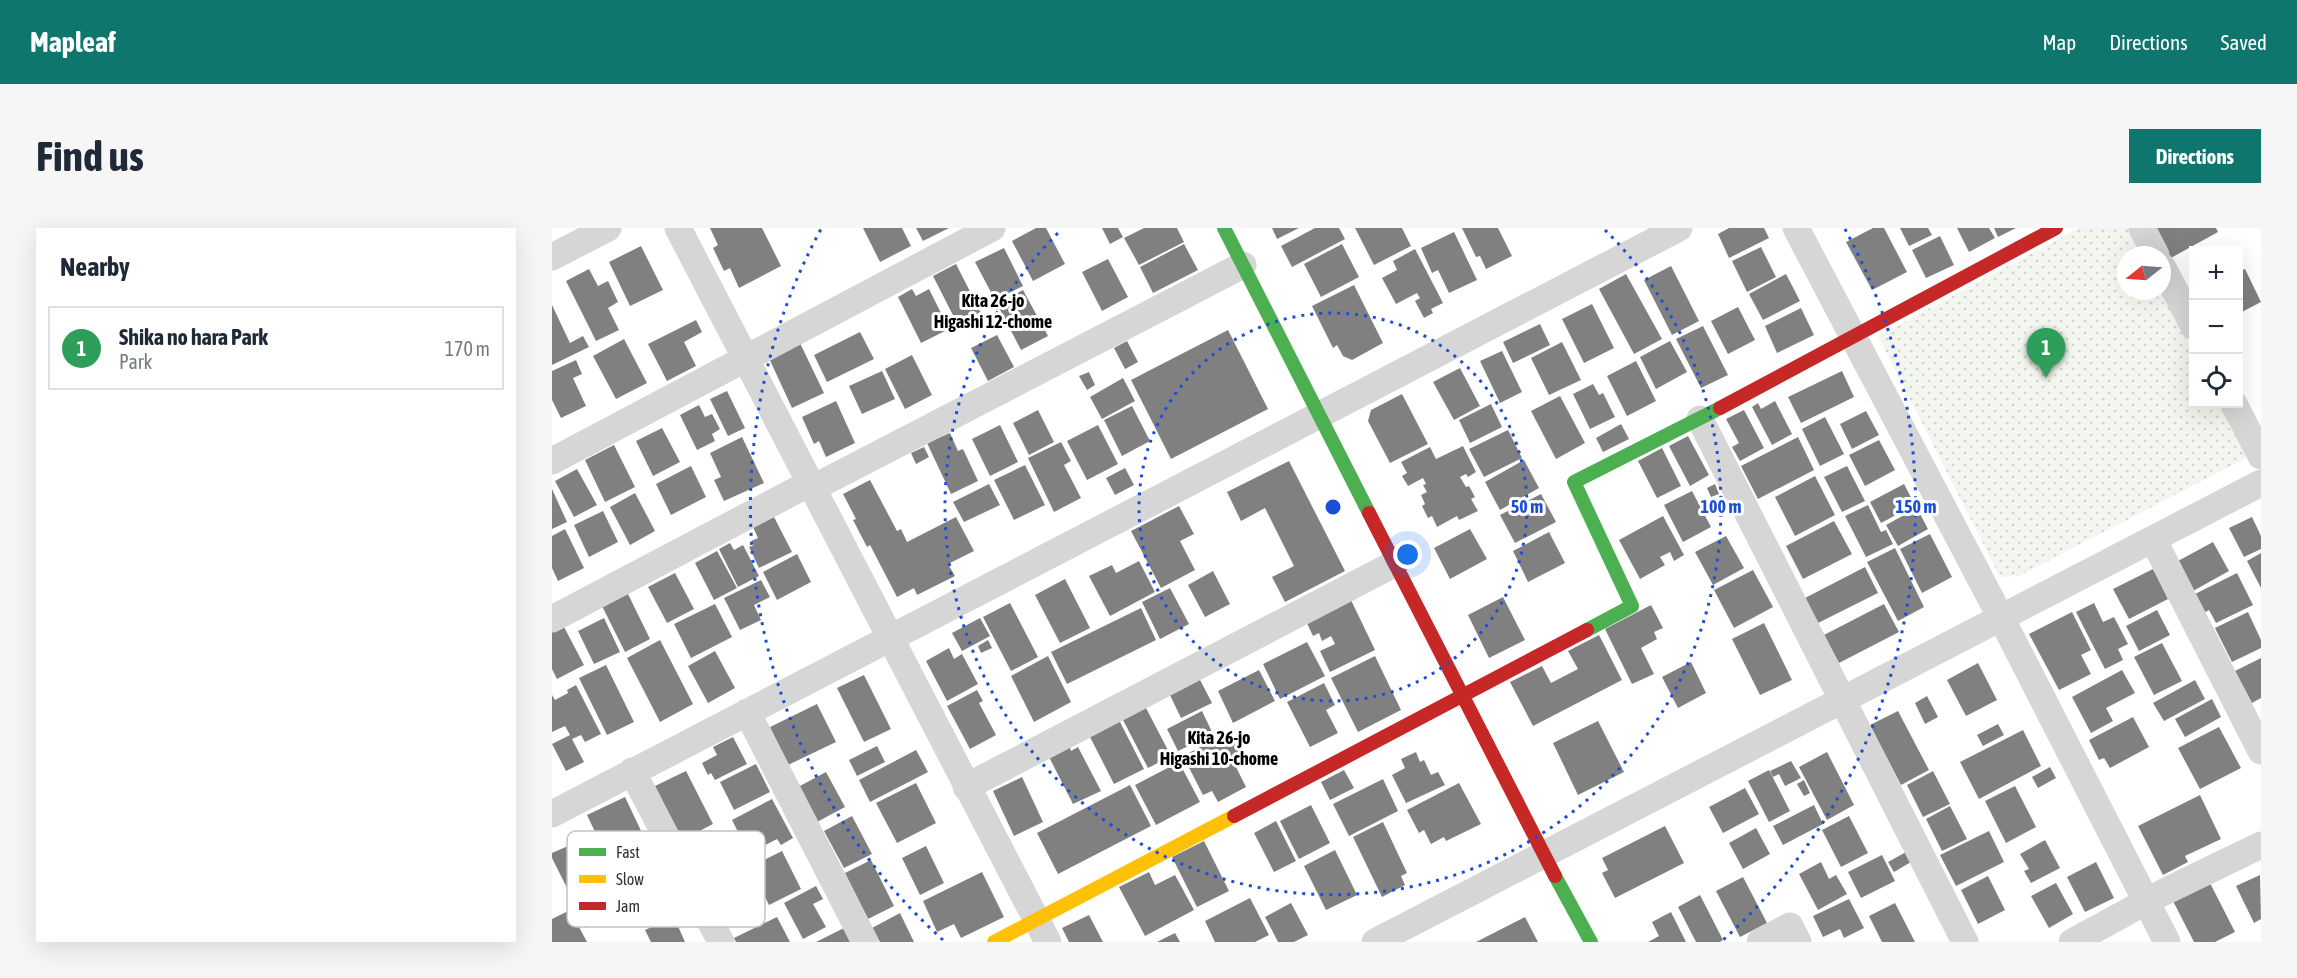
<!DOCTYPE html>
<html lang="en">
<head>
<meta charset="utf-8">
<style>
	:root { --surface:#fff; --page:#f6f6f7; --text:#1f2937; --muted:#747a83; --line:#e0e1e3; --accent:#0f766e }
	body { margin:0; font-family:"Asap Condensed",sans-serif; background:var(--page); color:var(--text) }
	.controls { position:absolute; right:18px; top:18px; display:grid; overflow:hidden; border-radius:0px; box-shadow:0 6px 24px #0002 }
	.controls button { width:54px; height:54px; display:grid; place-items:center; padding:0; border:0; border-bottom:2px solid var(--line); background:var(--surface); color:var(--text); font:30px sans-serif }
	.compass { position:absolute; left:1565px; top:18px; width:54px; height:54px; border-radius:50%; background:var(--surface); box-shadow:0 6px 24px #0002; rotate:253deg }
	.you { position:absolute; left:856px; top:327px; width:21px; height:21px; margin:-15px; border:4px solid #fff; border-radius:50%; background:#1a73e8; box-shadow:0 0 0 9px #1a73e833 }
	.badge { display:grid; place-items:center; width:39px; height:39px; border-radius:50%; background:var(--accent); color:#fff; font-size:20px; font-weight:700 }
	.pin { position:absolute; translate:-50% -50px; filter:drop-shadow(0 2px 3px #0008) }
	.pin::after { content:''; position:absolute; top:32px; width:21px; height:18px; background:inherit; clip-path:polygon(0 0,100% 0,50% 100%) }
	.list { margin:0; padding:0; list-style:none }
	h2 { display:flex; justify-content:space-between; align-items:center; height:78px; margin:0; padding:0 24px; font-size:26px }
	h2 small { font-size:20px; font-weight:400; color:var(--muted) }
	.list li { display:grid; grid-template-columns:39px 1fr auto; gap:18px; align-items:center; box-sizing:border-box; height:84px; margin:0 12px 12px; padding:0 12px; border:2px solid var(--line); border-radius:0px }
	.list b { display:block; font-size:22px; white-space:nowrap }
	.list p { margin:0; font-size:20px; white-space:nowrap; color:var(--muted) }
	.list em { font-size:20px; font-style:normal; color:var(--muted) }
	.icon { flex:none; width:33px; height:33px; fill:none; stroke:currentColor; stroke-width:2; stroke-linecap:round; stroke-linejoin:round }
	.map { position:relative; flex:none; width:1709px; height:714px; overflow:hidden; border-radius:0px }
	header { display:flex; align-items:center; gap:36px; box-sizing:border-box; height:84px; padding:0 30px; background:var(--accent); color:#fff }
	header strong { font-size:28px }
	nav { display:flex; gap:33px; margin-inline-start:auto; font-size:21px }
	.intro { display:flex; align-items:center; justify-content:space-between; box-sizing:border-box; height:144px; padding:0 36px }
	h1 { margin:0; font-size:42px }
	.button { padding:15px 27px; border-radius:0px; background:var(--accent); color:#fff; font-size:21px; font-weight:700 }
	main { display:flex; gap:36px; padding:0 36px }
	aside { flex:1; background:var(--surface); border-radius:0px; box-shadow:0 6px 24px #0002 }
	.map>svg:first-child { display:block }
</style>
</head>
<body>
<header>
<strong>Mapleaf</strong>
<nav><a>Map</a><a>Directions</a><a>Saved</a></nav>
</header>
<div class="intro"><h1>Find us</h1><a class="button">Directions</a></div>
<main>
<aside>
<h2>Nearby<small></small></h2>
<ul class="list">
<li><span class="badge" style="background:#2e9e5b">1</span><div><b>Shika no hara Park</b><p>Park</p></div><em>170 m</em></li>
</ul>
</aside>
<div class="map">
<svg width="1709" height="714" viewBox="0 0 1709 714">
	<defs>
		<pattern id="park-dots" width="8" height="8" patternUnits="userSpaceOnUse" patternTransform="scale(1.5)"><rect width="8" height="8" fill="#f3f6ee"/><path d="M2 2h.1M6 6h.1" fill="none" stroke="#d1d3cd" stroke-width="1.8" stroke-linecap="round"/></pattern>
	</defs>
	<rect width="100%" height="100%" fill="#fff"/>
	<!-- park -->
	<path fill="url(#park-dots)" d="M1527,0h50l14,27h-17v36h36l31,61 1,52h26l28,53 -229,119 -19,1 -122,-241z"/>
	<!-- building -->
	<path fill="#808080" d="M158,0h52l19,38 -42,22 -9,-20 -6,3 -11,-23 5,-3z
		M311,0h39l9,18 -31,16z
		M364,0h33l-26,13z
		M484,0h10l19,36 -32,17 -21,-40z
		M550,0h16l5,9 -13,7z
		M592,0h33l7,14 -45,23 -15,-27z
		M720,0h27l-22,11z
		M763,0h24l6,11 -53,28 -11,-21z
		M803,0h47l9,18 -37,19z
		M910,0h36l14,28 -26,13 -6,-13 -4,1z
		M1177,0h35l5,10 -40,20 -11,-24z
		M1321,0h11l23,44 -35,18 -26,-48z
		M1348,0h28l4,7 -23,11z
		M1405,0h32l6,10 -26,14z
		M1442,0h22l-18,9z
		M1600,0h64l2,4 -49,27z
		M902,4l23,48 -28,13 -11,-23 -6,3 -11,-25z
		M1388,8l14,29 -28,13 -14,-28z
		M632,16l14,26 -45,23 -13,-26z
		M790,16l17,33 -38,20 -17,-33z
		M89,18l22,44 -33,16 -21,-44z
		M1209,19l15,30 -29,15 -15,-31z
		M452,20l19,38 -28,14 -20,-38z
		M863,21l28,54 -12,6 2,4 -9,5 -9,-17 5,-3 -3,-5 -21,11 -14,-26 15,-8 -4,-9z
		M556,31l20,38 -26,14 -20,-39z
		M404,36l26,51 -23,12 -26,-51z
		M1119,38l28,55 -27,14 -28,-55z
		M37,41l9,17 10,-5 10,21 -10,6 11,22 -23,11 -30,-60z
		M1693,41l16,33 -23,12v-42z
		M1074,46l36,65 -28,15 -35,-65z
		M1234,46l14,27 -37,19 -14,-26z
		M802,57l29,58 -31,17 -9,-4 -6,-11 -4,3 -21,-42z
		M360,61l4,7 13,-7 20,40 -28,14 -23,-46z
		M471,62l25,46 -27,14 -24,-46z
		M1040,76l22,44 -30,15 -22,-44z
		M0,77l18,38 13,-7 6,11 -37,18z
		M1186,79l17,33 -27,14 -17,-33z
		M1249,80l13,27 -37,18 -12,-27z
		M144,92l6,12 -18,10 12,24 -29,15 -19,-37z
		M988,96l10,21 -37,18 -10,-21z
		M1151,98l25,49 -27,13 -25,-49z
		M676,102l40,79 -97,50 -40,-79z
		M308,104l14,27 -47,23 -13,-27z
		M445,107l17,32 -26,14 -17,-33z
		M72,111l23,44 -31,16 -23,-43z
		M247,113l25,52 -32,15 -24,-52z
		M575,113l11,21 -13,7 -11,-21z
		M1118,113l17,31 -31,17 -16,-32z
		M1010,114l19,38 -32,15 -18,-37z
		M950,123l20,41 -22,11 -20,-42z
		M360,127l20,40 -27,14 -20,-40z
		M24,132l6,14 -9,4 13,28 -25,12 -9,-18v-29z
		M1084,133l20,40 -29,15 -20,-40z
		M908,140l20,38 -26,14 -21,-38z
		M330,143l13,28 -33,15 -13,-28z
		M1290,143l12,26 -53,26 -13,-26z
		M537,144l6,13 -8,5 -8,-14z
		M571,150l12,23 -33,18 -12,-22z
		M1041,156l6,11 4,-2 12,24 -25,12 -17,-35z
		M175,163l18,37 -17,8 -18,-37z
		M850,166l26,50 -38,19 -22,-42 3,-11z
		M1008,168l25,47 -29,16 -25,-48z
		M284,173l19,42 -29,14 -7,-16 -5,3 -12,-27z
		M1223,173l17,33 -20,11 -20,-38 6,-4 3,6z
		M939,176l11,23 -32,16 -11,-23z
		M147,177l6,12 7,-3 8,15 -8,5 3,7 -18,9 -17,-35z
		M580,178l18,35 -28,15 -18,-36z
		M486,182l16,32 -25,13 -16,-32z
		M1192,182l20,38 -24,13 -8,-14 7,-4 -13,-24z
		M1314,183l13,24 -27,14 -12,-25z
		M1273,189l19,37 -24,12 -18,-37z
		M1069,196l8,15 -26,13 -7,-14z
		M448,197l18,37 -28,14 -18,-37z
		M546,197l20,39 -31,16 -20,-39z
		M110,200l18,34 -27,14 -17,-35z
		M956,202l14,28 -38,19 -15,-28z
		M398,205l8,18 5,-2 15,32 -27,13 -24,-51z
		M1136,208l21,39 -19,11 -21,-40z
		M190,209l22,46 -40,18 -10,-21 7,-3 -11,-24z
		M1246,209l16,33 -56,29 -17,-33z
		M1327,212l16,30 -30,16 -16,-31z
		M509,214l10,19 -7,4 17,33 -27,14 -26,-54z
		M62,217l21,42 -30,15 -20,-42z
		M911,218l13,26 -8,5 -2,-3 -6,3 6,10 3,-1 6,11 -4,2 7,12 -19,9 -2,-4 -20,11 -5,-11 -4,2 -6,-12 3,-2 -4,-9 6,-3 -4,-7 3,-1 -3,-6 -15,8 -6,-10 5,-3 -6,-11 29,-15 6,12z
		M372,219l5,10 -13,7 -5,-11z
		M1110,220l19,38 -24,12 -19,-37z
		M972,232l15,28 -39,22 -15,-28z
		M737,233l56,110 -60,31 -13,-25 22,-11 -29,-58 -24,13 -14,-29z
		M473,237l20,40 -31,15 -20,-40z
		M139,238l15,31 -35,18 -15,-31z
		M1295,238l18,35 -23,11 -18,-35z
		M573,240l9,17 -19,10 -9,-17z
		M25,241l20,36 -23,12 -19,-36z
		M1263,248l20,39 -40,21 -20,-39z
		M318,252l27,51 4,-2 6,13 49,-25 18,34 -26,13 7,12 -38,19 -3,-7 -17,9 -27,-52 -3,2 -14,-27 3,-1 -13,-25z
		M437,256l11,21 -36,17 -11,-20z
		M1163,256l4,10 -8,3 -4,-9z
		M1352,256l11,21 -34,18 -11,-21z
		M0,261l15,33 -15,7z
		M1140,263l19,36 -28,15 -19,-37z
		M83,265l20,38 -25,14 -20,-38z
		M989,266l15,28 -41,21 -15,-28z
		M1316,277l13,27 5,-2 7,14 -27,13 -21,-41z
		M627,278l15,28 -14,7 15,29 -34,18 -30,-57z
		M1365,280l11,21 -30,17 -12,-21z
		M51,283l15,31 -29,15 -15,-32z
		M1111,288l21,39 -10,6 -4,-9 -10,5 5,8 -25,14 -21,-39z
		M222,289l18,35 -33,16 -10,-21 5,-2 -3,-4 7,-3 -5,-11z
		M1700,289l9,19v13l-17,8 -15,-29z
		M1282,293l18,33 -49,25 -17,-33z
		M13,301l19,39 -26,13 -6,-13v-32z
		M918,301l17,30 -37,20 -16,-31z
		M997,304l16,31 -37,19 -15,-31z
		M1378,306l22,43 -30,16 -22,-44z
		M1174,308l18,32 -31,17 -18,-33z
		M1661,314l16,29 -36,20 -15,-30z
		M178,315l4,7 9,-5 16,31 -21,11 -19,-38z
		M1343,320l29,59 -26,14 -31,-59z
		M165,323l20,37 -23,12 -19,-37z
		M1709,325v35l-14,-27z
		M245,326l14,28 -34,18 -14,-28z
		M587,333l16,31 -45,24 -21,-40 23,-11 4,8z
		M1313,339l13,26 -60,30 -13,-25z
		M1601,341l15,30 -39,20 -16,-30z
		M1201,342l20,37 -39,21 -20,-38z
		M661,343l17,33 -25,13 -17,-32z
		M123,345l19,36 -27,14 -19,-36z
		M1685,345l16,32 -37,18 -7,-13 -5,3 -9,-19z
		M513,351l25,49 -30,15 -25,-48z
		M209,352l9,17 -16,8 7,15 -21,10 -16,-32z
		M618,360l19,36 -29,15 -18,-37z
		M76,366l22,45 -25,13 -23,-46z
		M951,369l22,43 -36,18 -21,-43z
		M798,370l25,52 -45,22 -10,-21 15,-7 -4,-8 -9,5 -3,-8 -6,3 -8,-17z
		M458,375l28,54 -27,14 -28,-54z
		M1542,375l9,19 11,-5 14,27 -10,5 5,11 -18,9 -29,-57z
		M163,376l17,33 -41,21 -17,-34z
		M1332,376l15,28 -60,31 -15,-28z
		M1099,377l12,23 -9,4 3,7 -16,9 13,26 -22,10 -27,-55z
		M589,380l15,32 -89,44 -16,-32z
		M1605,382l13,25 -31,16 -13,-25z
		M1520,384l19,38 -10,5 10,19 -32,16 -30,-56z
		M1696,384l13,28v8l-29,14 -17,-34z
		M52,390l16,34 -26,12 -16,-33z
		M428,390l10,18 -28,15 -10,-18z
		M1212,395l28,57 -32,15 -28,-56z
		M11,397l21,40 -27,14 -5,-10v-38z
		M1047,407l23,45 -89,46 -23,-44 32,-16 9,17 27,-14 -10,-18z
		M108,412l33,64 -33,18 -33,-64z
		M436,412l4,8 -11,5 -3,-7z
		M755,414l18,34 -45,23 -17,-35z
		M1610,415l20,38 -28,14 -20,-38z
		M397,420l5,11 8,-5 16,30 -31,17 -21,-40z
		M163,423l20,37 -27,15 -20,-37z
		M496,428l23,46 -37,20 -23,-46z
		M823,428l26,54 -43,22 -27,-54z
		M1709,430v40l-9,5 -17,-32z
		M1139,434l15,31 -28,15 -16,-31z
		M1426,435l19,37 -31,16 -19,-36z
		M54,437l28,57 -27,13 -28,-57z
		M707,442l16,31 -42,22 -15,-32z
		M1570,442l13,23 -29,15 7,13 -22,12 -19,-36z
		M312,447l27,54 -27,13 -27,-54z
		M646,448l14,27 -31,15 -13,-27z
		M1643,452l10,19 -41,22 -11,-18z
		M772,455l11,22 -9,5 12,23 -28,14 -23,-45z
		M24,457l25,49 -16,8 -4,-7 -9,4 12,23 -18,9 -14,-27 18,-9 -5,-9 -13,6v-37l3,5 13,-7 -1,-3z
		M425,462l6,11 -4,2 17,32 -26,14 -23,-43z
		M1375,468l11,21 -13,7 -10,-21z
		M1660,471l9,18 -36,20 -10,-18z
		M265,476l19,38 -48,23 -18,-38z
		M594,480l25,48 -23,12 -25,-48z
		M650,483l11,23 -35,17 -11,-22z
		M1346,483l31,59 -28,15 -31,-60z
		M1581,489l16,30 -39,21 -6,-10 -5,2 -10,-20z
		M567,492l25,49 -30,15 -25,-49z
		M1046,493l26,51 -46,23 -25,-52z
		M1446,496l6,11 -21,11 -6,-11z
		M1667,499l22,41 -41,21 -22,-41z
		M1471,502l18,36 -62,33 -19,-37z
		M677,504l14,26 -9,5 12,24 -28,15 -6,-11 -9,4 -20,-39z
		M181,509l14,27 -32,16 -4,-7 -3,2 -6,-12 15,-8 -4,-8z
		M517,516l2,7 7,-4 23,44 -28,13 -25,-49z
		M325,518l8,16 -28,14 -8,-16z
		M364,522l12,22 -58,30 -11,-22z
		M864,524l4,10 4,-2 7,15 7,-3 7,13 -39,18 -14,-28 13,-7 -4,-9z
		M1275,524l27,53 -27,15 -28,-53z
		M1239,533l10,17 -16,8 -6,-12 -6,3 -3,-6z
		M627,534l21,40 -44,23 -21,-40z
		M204,536l14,28 -36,18 -14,-28z
		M1498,539l6,11 -18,10 -6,-11z
		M792,542l10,18 -24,12 -9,-18z
		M1217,542l21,41 -21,11 -21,-41z
		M134,543l27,53 -31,16 -27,-54z
		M1381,543l17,33 -27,13 -16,-32z
		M274,544l19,35 -28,15 -19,-35z
		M470,549l21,45 -29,14 -21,-45z
		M831,551l15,32 -49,25 -16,-32z
		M1252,552l6,13 -6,3 -7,-12z
		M364,555l20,40 -39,20 -21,-40z
		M907,555l22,41 -35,17 -2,-4 -13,7 -7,-14 -5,3 -12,-23z
		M578,557l21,41 -93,48 -21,-41z
		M1463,558l21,41 -30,16 -21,-42z
		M1193,560l14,26 -36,19 -14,-26z
		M1648,567l21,44 -36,17 3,6 -25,13 -25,-49z
		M73,569l28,59 -38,18 -28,-59z
		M220,571l21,39 -12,7 -4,-6 -23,12 -3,-6 -5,3 -14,-28z
		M759,577l19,38 -31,16 -19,-38z
		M1262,577l9,19 -40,21 -10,-19z
		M1398,578l17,33 -25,12 -16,-32z
		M300,588l20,38 -28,14 -20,-37z
		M1297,588l19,37 -27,14 -19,-37z
		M724,593l20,40 -22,11 -20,-39z
		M831,594l24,51 -6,3 4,9 -23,12 -29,-60z
		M1113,598l19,37 -69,35 -13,-25 6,-3 -6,-12z
		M1204,600l14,26 -27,15 -14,-26z
		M1437,603l15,31 -48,24 -16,-31z
		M1493,612l15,28 -29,15 -7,-12 5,-2 -9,-15z
		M652,613l25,50 -32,16 -25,-50z
		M35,614l19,36 -35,18 -19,-38v-5l16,-7 2,4z
		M374,618l18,37 -24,12 -18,-37z
		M783,622l22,45 -31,15 -22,-44z
		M230,623l19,38 -32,16 -19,-38z
		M1354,624l5,10 -17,10 -6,-10z
		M1330,627l13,26 -34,17 -13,-26z
		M319,632l23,46 -26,13 -23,-46z
		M1269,634l8,17 7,-4 11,19 -29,16 -19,-36z
		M1544,634l18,36 -29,14 -18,-35z
		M430,644l22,45 -43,21 -7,-14 -17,8 -14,-31z
		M597,644l6,13 20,-10 19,35 -49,26 -26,-49z
		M1708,647l1,44 -7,4 -18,-37z
		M1436,648l17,34 -27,14 -17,-34z
		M1191,649l24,46 -27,14 -24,-46z
		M62,654l13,26 -42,20 -12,-27z
		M1504,655l17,31 -24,14 -18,-32z
		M1658,655l25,49 -20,10h-21l-21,-41z
		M264,658l7,13 -10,5 13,23 -23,12 -19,-36z
		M1148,667l23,45 -3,2h-24l-18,-35z
		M698,670l19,37 -14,7h-40l-10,-21z
		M1297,671l15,29 -20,10 -4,-9 -17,8 -10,-21z
		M739,675l17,32 -14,7h-16l-13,-25z
		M1343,675l20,39h-33l-13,-26z
		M18,682l17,32h-35v-23z
		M1119,684l15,30h-38l11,-6 -7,-14z
		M348,685l14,29h-34l-8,-14z
		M537,687l14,27h-34l-7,-14z
		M122,689l11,25h-34l-6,-12z
		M225,689l13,25h-54l-2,-4z
		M973,689l13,25h-62z
		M292,700l7,14h-35z
		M623,705l5,9h-23z"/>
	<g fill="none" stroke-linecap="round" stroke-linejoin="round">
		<!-- street -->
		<path stroke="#d6d6d6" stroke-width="27" d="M126,0l370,714
			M1244,0l216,411 155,303
			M1590,0l14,27
			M0,29l56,-29
			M1610,38l32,61
			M1682,176l27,52
			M1148,191l265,523
			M0,233l440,-233
			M261,260l430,-223
			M1601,311l108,212
			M0,391l258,-136
			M195,484l118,230
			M80,543l89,171
			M414,559l430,-224
			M0,586l1127,-586
			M823,714l886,-459
			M1208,714l30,-16 8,16
			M1520,714l90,-49 99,-48"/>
		<!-- fast -->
		<path stroke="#4caf50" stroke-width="14" d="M672,0l145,285
			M1035,402l45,-24 -58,-124 146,-74
			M1003,648l36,66"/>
		<!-- slow -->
		<path stroke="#ffc107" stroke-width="14" d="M442,714l240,-126"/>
		<!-- jam -->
		<path stroke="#c62828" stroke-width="14" d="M1168,180l336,-180
			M817,285l186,363
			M682,588l353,-186"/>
	</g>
	<!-- distance rings -->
	<g fill="none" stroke="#1d4ed8" stroke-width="3" stroke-dasharray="3 6">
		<circle cx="781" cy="279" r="194"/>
		<path d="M1053 2A388 388 0 1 1 509 2"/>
		<path d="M391 712A583 583 0 0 1 269 1M1293 1A583 583 0 0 1 1171 712"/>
	</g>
	<g text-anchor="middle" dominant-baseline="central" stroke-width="6" stroke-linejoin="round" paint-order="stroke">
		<!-- neighbourhood labels -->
		<g font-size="18" font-weight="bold" fill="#000" stroke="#fff">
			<text x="441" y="72">Kita 26-jo<tspan x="441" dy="21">Higashi 12-chome</tspan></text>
			<text x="667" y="509">Kita 26-jo<tspan x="667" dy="21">Higashi 10-chome</tspan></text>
		</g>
	</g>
	<!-- legend -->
	<rect x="15" y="603" width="198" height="96" rx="9" fill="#fff" stroke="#c2c2c2" stroke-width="1.5"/>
	<rect x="27" y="620" width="27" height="8" fill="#4caf50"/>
	<rect x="27" y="647" width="27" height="8" fill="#ffc107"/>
	<rect x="27" y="674" width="27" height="8" fill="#c62828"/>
	<g font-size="16" fill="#323232">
		<text x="64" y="630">Fast</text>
		<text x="64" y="657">Slow</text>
		<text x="64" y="684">Jam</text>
	</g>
	<circle cx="781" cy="279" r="9" fill="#1d4ed8" stroke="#fff" stroke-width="3"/>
	<g font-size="18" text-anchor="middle" font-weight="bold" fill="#1d4ed8" stroke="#fff" stroke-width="6" stroke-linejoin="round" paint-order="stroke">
		<text x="975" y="285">50 m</text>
		<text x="1169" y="285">100 m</text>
		<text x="1364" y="285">150 m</text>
	</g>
</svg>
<div class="controls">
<button>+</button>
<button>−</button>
<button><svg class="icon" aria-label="locate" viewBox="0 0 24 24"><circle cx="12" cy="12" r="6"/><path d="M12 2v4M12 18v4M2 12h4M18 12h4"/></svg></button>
</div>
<svg class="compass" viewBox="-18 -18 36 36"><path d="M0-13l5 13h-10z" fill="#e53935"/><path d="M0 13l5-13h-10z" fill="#747a83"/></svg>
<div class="you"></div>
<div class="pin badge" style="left:1494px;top:150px;background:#2e9e5b">1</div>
</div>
</main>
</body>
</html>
